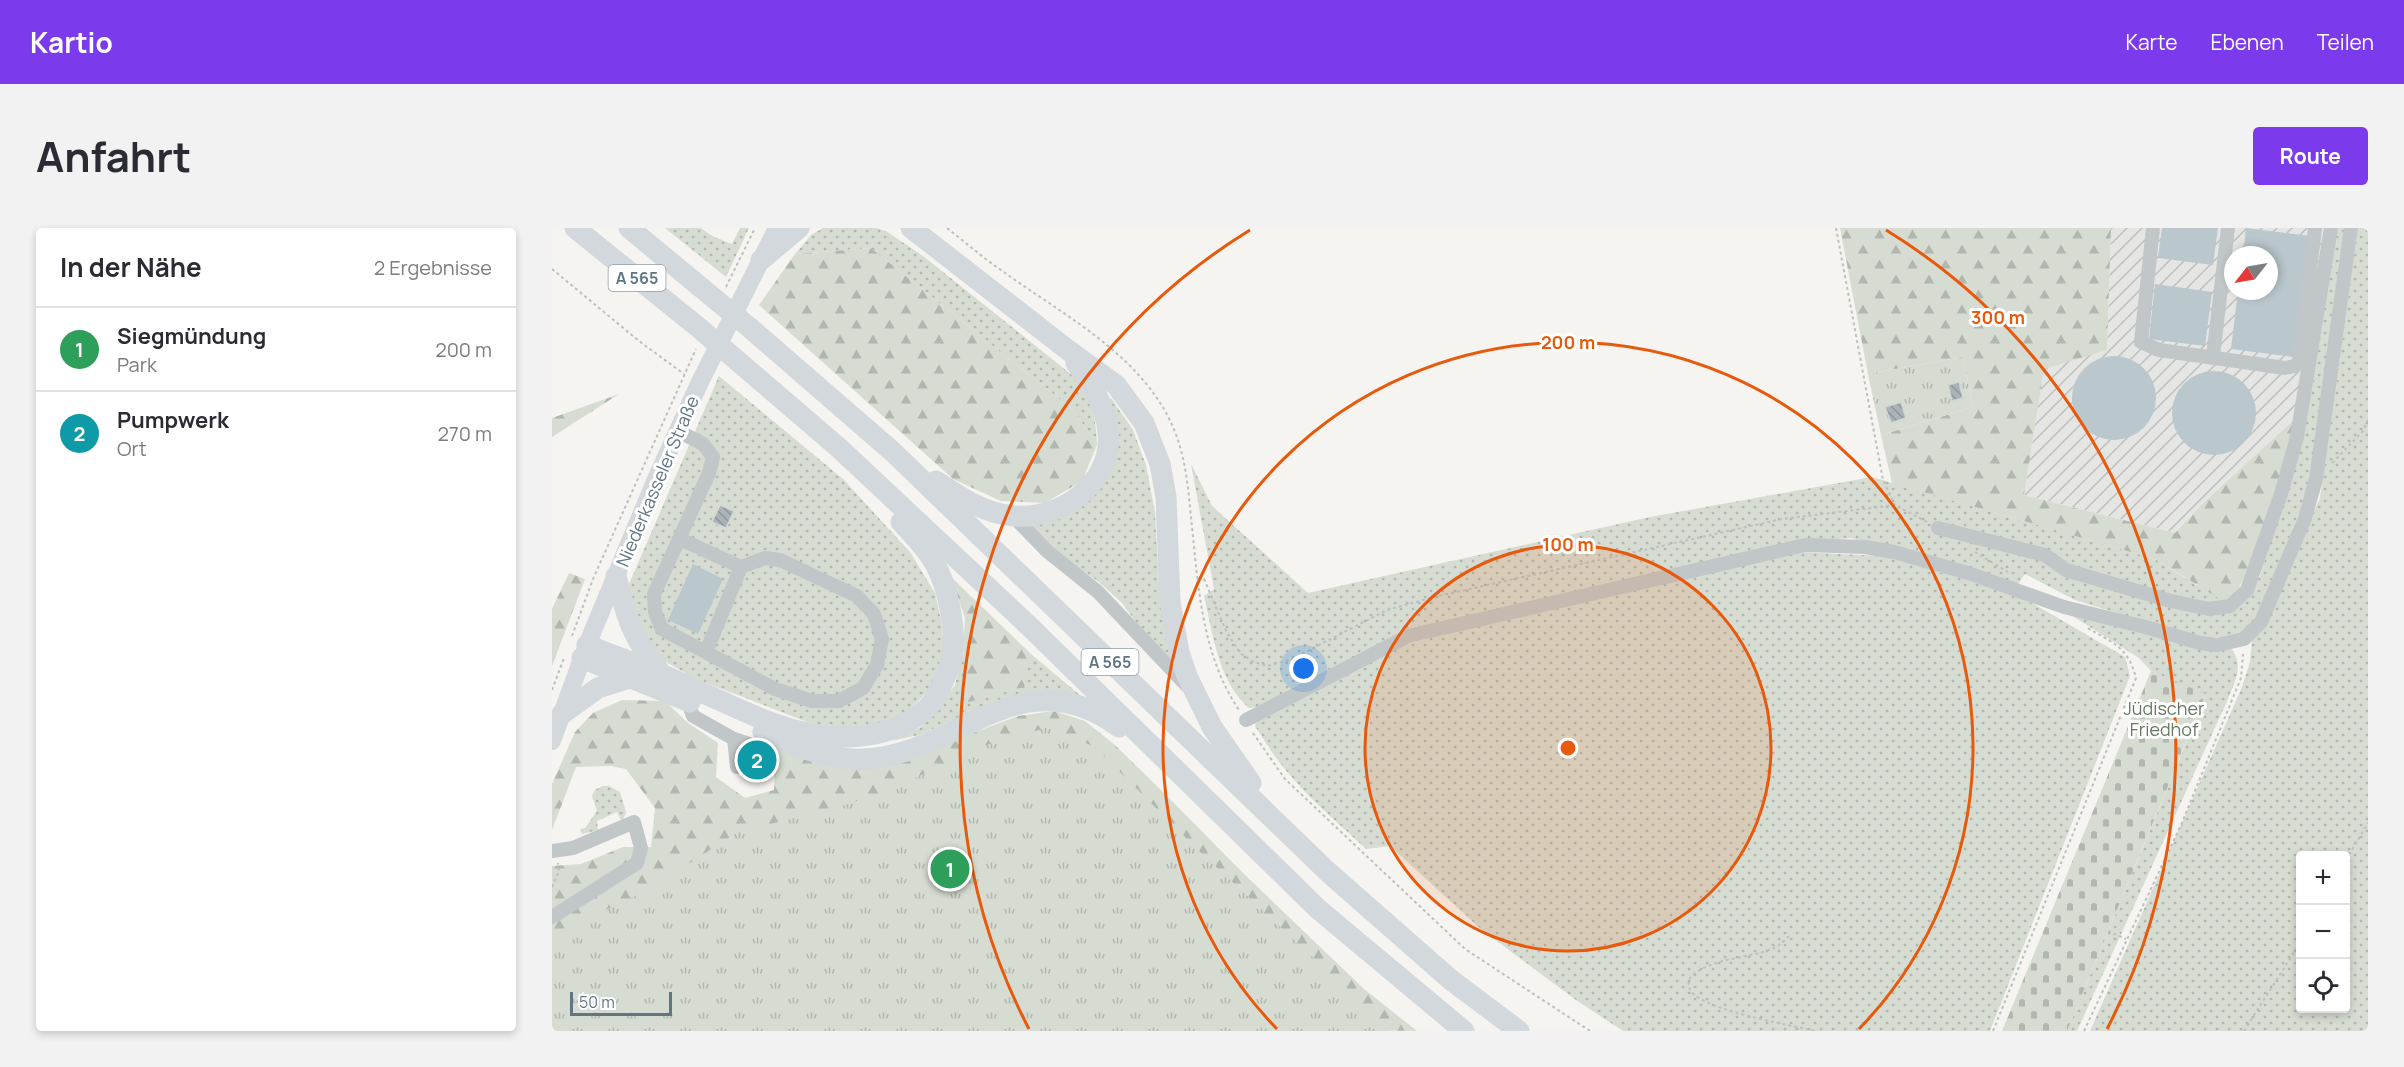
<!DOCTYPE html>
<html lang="de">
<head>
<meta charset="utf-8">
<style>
	:root { --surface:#fff; --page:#f2f2f3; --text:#2b2b33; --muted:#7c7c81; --line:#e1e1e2; --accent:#7c3aed }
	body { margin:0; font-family:Manrope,sans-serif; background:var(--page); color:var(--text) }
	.controls { position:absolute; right:18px; bottom:18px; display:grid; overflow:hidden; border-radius:6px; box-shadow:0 3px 9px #0003 }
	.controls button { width:54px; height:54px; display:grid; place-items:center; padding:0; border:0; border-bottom:2px solid var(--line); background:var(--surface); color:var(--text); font:30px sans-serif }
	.compass { position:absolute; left:1672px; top:18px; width:54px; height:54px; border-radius:50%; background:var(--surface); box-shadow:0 3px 9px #0003; rotate:239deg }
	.scale { position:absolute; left:18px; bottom:15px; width:102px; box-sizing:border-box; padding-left:6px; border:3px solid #617683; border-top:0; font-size:16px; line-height:21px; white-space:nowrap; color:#617683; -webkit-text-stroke:4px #fff; paint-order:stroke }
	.you { position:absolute; left:752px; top:441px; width:21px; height:21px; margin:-15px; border:4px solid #fff; border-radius:50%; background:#1a73e8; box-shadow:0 0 0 9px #1a73e833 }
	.badge { display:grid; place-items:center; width:39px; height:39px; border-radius:50%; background:var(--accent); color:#fff; font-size:20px; font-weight:700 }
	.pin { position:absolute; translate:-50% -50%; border:3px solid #fff; box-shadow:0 2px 6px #0006 }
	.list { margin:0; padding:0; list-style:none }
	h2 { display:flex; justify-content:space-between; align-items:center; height:78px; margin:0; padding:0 24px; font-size:26px }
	h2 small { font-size:20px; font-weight:400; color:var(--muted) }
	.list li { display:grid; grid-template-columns:39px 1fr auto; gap:18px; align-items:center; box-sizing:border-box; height:84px; padding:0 24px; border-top:2px solid var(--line) }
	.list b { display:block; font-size:22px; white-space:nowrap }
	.list p { margin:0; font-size:20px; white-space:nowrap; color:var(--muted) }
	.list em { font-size:20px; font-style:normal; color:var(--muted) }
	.icon { flex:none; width:33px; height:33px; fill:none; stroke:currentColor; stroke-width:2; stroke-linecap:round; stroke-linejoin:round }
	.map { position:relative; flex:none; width:1816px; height:803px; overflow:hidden; border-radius:6px }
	header { display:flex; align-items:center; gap:36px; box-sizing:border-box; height:84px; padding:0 30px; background:var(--accent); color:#fff }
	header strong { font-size:28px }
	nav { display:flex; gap:33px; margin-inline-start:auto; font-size:21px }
	.intro { display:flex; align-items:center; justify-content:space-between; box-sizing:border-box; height:144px; padding:0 36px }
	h1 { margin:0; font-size:42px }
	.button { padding:15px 27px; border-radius:6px; background:var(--accent); color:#fff; font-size:21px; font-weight:700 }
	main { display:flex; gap:36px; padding:0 36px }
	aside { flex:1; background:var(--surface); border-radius:6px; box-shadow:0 3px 9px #0003 }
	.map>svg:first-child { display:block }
</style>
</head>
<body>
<header>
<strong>Kartio</strong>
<nav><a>Karte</a><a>Ebenen</a><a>Teilen</a></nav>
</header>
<div class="intro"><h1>Anfahrt</h1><a class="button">Route</a></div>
<main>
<aside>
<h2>In der Nähe<small>2 Ergebnisse</small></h2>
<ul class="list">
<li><span class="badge" style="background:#2e9e5b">1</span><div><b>Siegmündung</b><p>Park</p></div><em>200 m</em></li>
<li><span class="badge" style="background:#0f9aa8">2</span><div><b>Pumpwerk</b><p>Ort</p></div><em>270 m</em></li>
</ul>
</aside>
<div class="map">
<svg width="1816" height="803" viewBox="0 0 1816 803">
	<defs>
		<pattern id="industrial-furrows" width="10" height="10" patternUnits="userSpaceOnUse" patternTransform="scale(1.5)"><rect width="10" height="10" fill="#e5e6e4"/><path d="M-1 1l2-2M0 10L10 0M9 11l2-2" fill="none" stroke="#bdbfbe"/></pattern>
		<pattern id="grass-dots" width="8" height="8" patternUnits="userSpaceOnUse" patternTransform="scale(1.5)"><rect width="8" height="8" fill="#d6dcd1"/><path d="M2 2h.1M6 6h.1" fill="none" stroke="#b1b7af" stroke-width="1.8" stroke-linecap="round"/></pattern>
		<pattern id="forest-firs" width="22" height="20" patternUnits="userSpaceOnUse" patternTransform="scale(1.5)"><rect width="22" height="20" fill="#d6dcd1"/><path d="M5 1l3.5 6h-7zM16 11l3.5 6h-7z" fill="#b1b7af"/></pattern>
		<pattern id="cemetery-stones" width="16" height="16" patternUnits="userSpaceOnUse" patternTransform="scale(1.5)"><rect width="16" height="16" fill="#d6dcd1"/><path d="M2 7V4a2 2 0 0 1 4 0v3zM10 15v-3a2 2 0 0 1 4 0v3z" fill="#b1b7af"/></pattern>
		<pattern id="park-tufts" width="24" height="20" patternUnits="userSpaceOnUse" patternTransform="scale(1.5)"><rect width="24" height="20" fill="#d6dcd1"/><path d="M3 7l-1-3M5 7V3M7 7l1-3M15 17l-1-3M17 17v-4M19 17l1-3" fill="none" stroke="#b1b7af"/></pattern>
		<pattern id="building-back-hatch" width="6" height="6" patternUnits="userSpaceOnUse" patternTransform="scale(1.5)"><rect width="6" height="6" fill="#aab3b8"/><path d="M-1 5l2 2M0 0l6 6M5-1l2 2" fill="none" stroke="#8e969b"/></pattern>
	</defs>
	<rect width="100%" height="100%" fill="#f5f4f0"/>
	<!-- industrial -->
	<path fill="url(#industrial-furrows)" fill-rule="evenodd" d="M1559,0h218l-31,188 -95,87 -28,30 -151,-38 20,-127 63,-19zM1681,27h36v36h-36z"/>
	<!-- grass -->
	<path fill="url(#grass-dots)" fill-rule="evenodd" d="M113,0h36l11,8 20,8 8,-16h9l-23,49z
		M271,0h53l10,3 37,25 149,119c20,24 24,40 25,70l-24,-35 -202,-162 -76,6 16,-19z
		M1783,0h11l-36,258 -55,136 -20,15 -29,1 -55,-14 -76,-24 -50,-26 -7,10 -40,-13 -127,-33 -53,4 -393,89 -147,76 -9,1c-31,-27 -36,-74 -45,-112l10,-7 -23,-125 21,42 96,87 342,-76 222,-40 283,82 41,26 50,14 14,-23 18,-58z
		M1806,0h10v803h-278l152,-344 8,-25 2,-23 20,-31 48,-110zM1748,628h46v152h-46z
		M167,148l124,103 67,73 25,41 7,31 2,31 -9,23 -8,14 -16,16 -17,12 -56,11 -31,-9 -113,-44 -35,-20 -26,-42 -4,-32z
		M559,170l22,32 13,35 9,47 5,91 13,62 -24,-25 -27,-37 -23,-21 -32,-22 -41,-37 66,-31 17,-92z
		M1245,324l87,4 134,39 107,62 5,19 -140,355h-367l-47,-31 -94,-70 -92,-84 -24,3c-28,-26 -58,-51 -82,-81 -11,-13 -20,-28 -29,-42l2,-8 139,-72z
		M1511,382l148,40 21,-1c12,18 3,32 -4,50l-151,332h-10l139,-336 -55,-24 -12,-13z
		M411,422l5,51 55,-14 8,-33 56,47 -94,1 -74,33 -28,6 30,-14 20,-22 14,-20z
		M50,558h7l11,6 6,20 -4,10 -5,-10 -20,9 1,9 -16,4 -2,-5 5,-1 12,-17 -5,-15 3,-6z"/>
	<!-- forest -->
	<path fill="url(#forest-firs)" d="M1288,0h271l-4,122 -63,19 -20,126 151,38 28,-30 95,-87c-17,62 -33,129 -66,184l-9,1 -68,-42 -263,-76 -11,-48 92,-28 -10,-50 -95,17z
		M319,20l202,162 24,35 -15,36 -37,22 -44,-2 -48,-22 -194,-174 36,-51z
		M67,166l-67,43v-19z
		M17,345l16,6 -33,87v-57z
		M399,349l80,77 -7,33 -56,15 -5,-52 2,-32z
		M70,472l43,1 23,22 30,20 -2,34 29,21 29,-8 2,-46 34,14 155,-22 53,-20 36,-5 31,10 30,24 50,49 79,80 120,115 53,42 -865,-12v-153l29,-2 42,-17h28l4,-39 -29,-39 -15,-3 -35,1 -24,63v-46l23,-52 18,-19z"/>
	<!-- cemetery -->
	<path fill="url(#cemetery-stones)" d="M1599,443l55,23 -139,337h-65z"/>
	<!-- park -->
	<path fill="url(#park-tufts)" d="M1411,129l10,50 -92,28 -13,-61z
		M497,499l46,20 102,102 194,182h-839v-99l5,1 93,-44 86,-56 109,-28 52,-18 79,-39z"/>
	<!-- water -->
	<path fill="#bac7cc" d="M1610,0h56l-5,37 -55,-7z
		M1694,0l64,8 -16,121 -63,-8 7,-58h31v-36h-26z
		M1603,56l57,8 -7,54 -56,-7z
		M1520 170a42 42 0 1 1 84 0a42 42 0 1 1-84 0Z
		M1620 185a42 42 0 1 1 84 0a42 42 0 1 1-84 0Z
		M141,336l30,15 -25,55 -30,-14z"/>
	<!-- building -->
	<path fill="url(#building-back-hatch)" stroke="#d6d6d3" stroke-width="1.5" d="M1407,154l4,16 -11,3 -4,-16z
		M1349,174l5,16 -15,5 -6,-16z
		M168,277l14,6 -8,17 -14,-6z
		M204,522h9v19h-17v-16z"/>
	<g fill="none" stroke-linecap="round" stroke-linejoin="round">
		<!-- path -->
		<path stroke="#bdbfc1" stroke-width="2" stroke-dasharray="3 3" stroke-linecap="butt" d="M395,0c18,14 35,29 54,42 63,46 144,86 174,162 11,28 13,56 16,85 7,66 10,137 48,193
			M1284,0l47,252 12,25
			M0,41l87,72 45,33
			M174,59l29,-59
			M1780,235l31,-32 5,-11
			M1423,324l33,20
			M646,352l6,-1 23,54 13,20 14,9 13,4 25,-7 95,-49 47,-13 348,-78 113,-14 32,17
			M20,408l21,-57 103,-230
			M0,462l12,-32
			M701,505l32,46 180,170 125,82
			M1794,632l22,-37
			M0,659l7,-16 -1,-8
			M1556,703l18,8
			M1237,708c-4,4 -9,9 -15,12 -24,11 -72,10 -86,33 1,3 1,6 2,9 12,20 100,35 125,41
			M1441,803l143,-353c-8,-32 -24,-35 -50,-51
			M1532,803l97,-206 60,-147 2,-24
			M1692,803l56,-88"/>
		<!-- minor -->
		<path stroke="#c1c6c8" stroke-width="14" d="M1601,0l-12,114 18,8 126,18 10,-2 4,-5 16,-133
			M1661,129l15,-129
			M126,203l25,13 10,13 -4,16 -55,121 1,18 7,17 113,60 37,12h27l24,-13 14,-23 5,-26 -8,-25 -17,-18 -77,-36 -15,-2 -24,9 -61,-28
			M461,288l34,35 51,41 90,95
			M1386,300l107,27 21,15 105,31 38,8 21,-3 17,-16 34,-96 16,-57 34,-209
			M154,424l35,-85
			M135,472l6,16 41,23 3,28
			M694,492l162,-84 397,-91 60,2 29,5 77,22 93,33 85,21 51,15 17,2 27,-6 17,-17 44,-104 11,-39 35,-251
			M182,511l15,5
			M0,623l21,-3 61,-26 7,26 -4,15 -85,54"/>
		<!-- major -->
		<path stroke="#d2d8dc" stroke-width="18" d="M0,513l35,-96 69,-166 43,-95 78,-156"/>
		<!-- highway -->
		<path stroke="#d2d8dc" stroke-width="21" d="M23,0l123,99 141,121 189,177 290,284 146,122
			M77,0l121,100 143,124 435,420 123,108 68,51
			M359,0l157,122 48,35 28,38 16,41 6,33 4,105 9,50 8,24 25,51 39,56
			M209,32l38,-32
			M384,253c24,16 48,33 79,35 46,4 98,-33 93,-83 -2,-28 -17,-48 -32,-70
			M64,348c11,43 16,61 44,96
			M35,417c35,14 71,27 105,43 28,12 55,26 83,36 48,18 111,21 151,-15 11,-10 17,-26 22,-39 13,-30 0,-88 -18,-114 -8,-12 -19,-23 -29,-34
			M30,430l108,44
			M10,486l36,-26 31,-10
			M211,504c32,14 67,29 102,27 92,-4 156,-105 254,-32"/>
	</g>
	<!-- distance rings -->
	<circle cx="1016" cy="520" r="203" fill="#e8590c" fill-opacity=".12"/>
	<g fill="none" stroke="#e8590c" stroke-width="3">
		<circle cx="1016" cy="520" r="203"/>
		<path d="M725 801A405 405 0 1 1 1307 801"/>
		<path d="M477 801A608 608 0 0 1 698 2M1334 2A608 608 0 0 1 1555 801"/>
	</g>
	<g text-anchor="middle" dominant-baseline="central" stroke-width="6" stroke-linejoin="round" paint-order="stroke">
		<!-- shield labels -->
		<g fill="#fff" stroke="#909fa8" stroke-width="1.5">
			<rect x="56.5" y="37" width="57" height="26" rx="4.5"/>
			<rect x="529.5" y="421" width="57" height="26" rx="4.5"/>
		</g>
		<g font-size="16" font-weight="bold" fill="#617683">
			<text x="85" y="50">A 565</text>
			<text x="558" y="434">A 565</text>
		</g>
		<!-- street labels -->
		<g font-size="18" fill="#617683" stroke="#fff">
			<text transform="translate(105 253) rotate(-67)">Niederkasseler Straße</text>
		</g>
		<!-- park labels -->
		<g font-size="18" fill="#677a61" stroke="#fff">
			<text x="1612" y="480">Jüdischer<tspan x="1612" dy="21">Friedhof</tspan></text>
		</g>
	</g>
	<circle cx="1016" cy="520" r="9" fill="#e8590c" stroke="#fff" stroke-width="3"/>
	<g font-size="18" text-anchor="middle" font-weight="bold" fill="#e8590c" stroke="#fff" stroke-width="6" stroke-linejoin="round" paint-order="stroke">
		<text x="1446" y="96">300 m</text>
		<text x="1016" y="121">200 m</text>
		<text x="1016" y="323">100 m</text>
	</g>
</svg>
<div class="controls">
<button>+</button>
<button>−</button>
<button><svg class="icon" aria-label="locate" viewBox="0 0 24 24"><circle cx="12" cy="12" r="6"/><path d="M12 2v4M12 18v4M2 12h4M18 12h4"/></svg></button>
</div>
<svg class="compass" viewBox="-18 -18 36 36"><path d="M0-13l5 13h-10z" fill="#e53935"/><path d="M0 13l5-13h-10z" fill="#7c7c81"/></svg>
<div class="scale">50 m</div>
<div class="you"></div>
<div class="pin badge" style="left:398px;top:641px;background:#2e9e5b">1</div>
<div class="pin badge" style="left:205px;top:532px;background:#0f9aa8">2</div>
</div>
</main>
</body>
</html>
